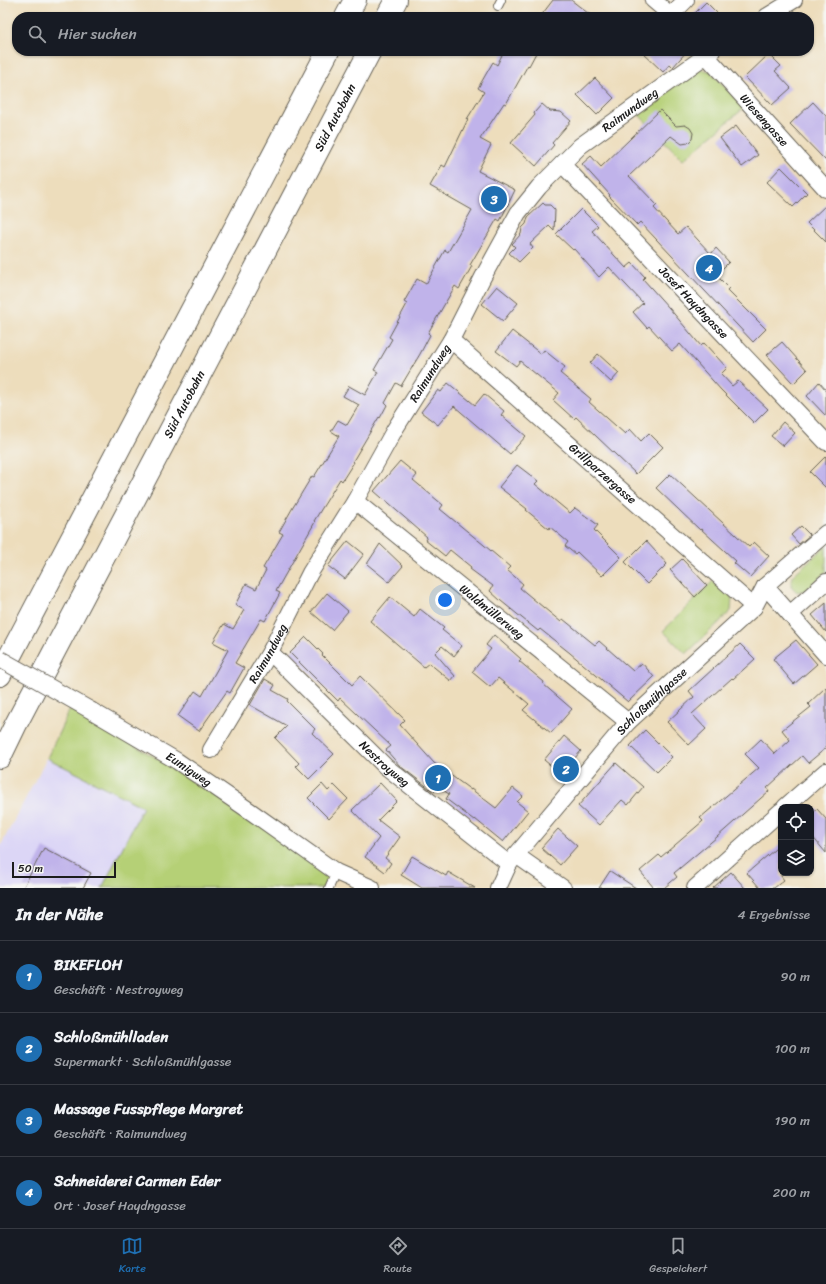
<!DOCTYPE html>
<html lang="de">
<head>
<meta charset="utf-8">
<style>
	:root { --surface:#171b24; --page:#242831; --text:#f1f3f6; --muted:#9ea1a6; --line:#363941; --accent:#1f6fb2 }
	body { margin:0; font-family:Sriracha,sans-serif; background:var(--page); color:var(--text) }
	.controls { position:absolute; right:12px; bottom:12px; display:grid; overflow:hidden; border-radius:8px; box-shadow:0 1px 3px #0004 }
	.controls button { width:36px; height:36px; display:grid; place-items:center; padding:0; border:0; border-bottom:1px solid var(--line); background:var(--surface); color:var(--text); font:20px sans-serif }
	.scale { position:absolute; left:12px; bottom:10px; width:104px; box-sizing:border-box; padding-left:4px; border:2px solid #1c1c1c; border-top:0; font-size:11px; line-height:14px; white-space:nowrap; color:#1c1c1c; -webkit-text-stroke:3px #f6f6f2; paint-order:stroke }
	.you { position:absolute; left:445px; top:600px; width:14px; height:14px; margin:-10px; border:3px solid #fff; border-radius:50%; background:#1a73e8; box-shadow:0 0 0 6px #1a73e833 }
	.badge { display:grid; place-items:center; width:26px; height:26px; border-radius:50%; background:var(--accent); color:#fff; font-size:13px; font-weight:700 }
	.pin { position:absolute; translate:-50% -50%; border:2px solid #fff; box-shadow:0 1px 4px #0006 }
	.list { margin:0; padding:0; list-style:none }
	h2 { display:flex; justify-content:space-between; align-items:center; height:52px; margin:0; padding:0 16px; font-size:17px }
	h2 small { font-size:13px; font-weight:400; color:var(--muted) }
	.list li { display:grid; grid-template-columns:26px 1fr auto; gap:12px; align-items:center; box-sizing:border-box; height:72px; padding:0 16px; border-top:1px solid var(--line) }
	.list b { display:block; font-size:15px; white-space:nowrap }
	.list p { margin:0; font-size:13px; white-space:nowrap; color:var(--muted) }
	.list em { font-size:13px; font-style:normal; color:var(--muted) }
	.icon { flex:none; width:22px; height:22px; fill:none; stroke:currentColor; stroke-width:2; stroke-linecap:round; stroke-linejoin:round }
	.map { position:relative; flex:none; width:826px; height:888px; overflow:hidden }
	.search { position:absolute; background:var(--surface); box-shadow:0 1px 3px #0004; left:12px; right:12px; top:12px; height:44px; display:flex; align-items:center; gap:10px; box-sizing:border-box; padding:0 14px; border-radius:16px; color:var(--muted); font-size:15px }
	.sheet { height:340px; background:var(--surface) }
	nav { display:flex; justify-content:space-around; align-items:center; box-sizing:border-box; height:56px; border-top:1px solid var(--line); background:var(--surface); font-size:11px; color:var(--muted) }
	nav a { display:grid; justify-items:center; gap:2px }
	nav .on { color:var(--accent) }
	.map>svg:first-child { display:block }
</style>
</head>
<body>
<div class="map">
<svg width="826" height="888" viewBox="0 0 826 888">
	<rect width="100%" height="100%" fill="#f6f6f2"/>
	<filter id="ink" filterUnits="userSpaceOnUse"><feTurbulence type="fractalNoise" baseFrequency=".025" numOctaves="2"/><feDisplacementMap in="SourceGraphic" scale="8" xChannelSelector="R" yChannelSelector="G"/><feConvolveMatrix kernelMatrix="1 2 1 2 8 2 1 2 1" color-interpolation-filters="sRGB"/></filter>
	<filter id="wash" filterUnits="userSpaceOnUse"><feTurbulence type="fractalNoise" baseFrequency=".012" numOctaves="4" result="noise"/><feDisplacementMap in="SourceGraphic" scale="16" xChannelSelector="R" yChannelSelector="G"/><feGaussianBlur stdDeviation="0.9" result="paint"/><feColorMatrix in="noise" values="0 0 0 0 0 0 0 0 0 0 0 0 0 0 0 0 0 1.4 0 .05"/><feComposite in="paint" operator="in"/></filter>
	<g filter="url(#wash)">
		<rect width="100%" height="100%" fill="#edddbc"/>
		<!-- built -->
		<path fill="#dcd6f6" d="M47,758l96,49 -41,81h-102v-41z"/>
		<!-- green -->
		<path fill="#b5d076" stroke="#687649" d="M696,69l14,2 34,37 -61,52 -46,-47z
			M826,546v26l-20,18 -9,2 -6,-6 1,-10z
			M713,581l19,16 -1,14 -45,43 -23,-23z
			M70,709l157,89 102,77 -6,13h-221l41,-81 -96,-49z"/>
		<g id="blocks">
			<!-- building -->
			<path fill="#c0b3ea" d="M553,0h18l22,17h-53z
				M706,2l15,15h-30z
				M504,51h33l-8,15 -1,-1 -22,39 -2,-1 -24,36 11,6 -13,26 37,19 -15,31 -3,-2 -27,46 2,1 -13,23 -4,-3 -27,47 2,2 -10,19 -19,32 -5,-3 -11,20 2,2 -7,13 -1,-1 -26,44 1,1 -12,19 -2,-2 -26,42 1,1 -39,69 4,2 -15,28 -4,-2 -26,44 9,5 -14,25 -3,-2 -28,40 -21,-15 17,-25 7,5 26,-46 -15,-8 11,-18 9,5 11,-19 -9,-5 11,-21 10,5 10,-19 -3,-2 20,-34 -4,-2 13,-23 20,-33 2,1 25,-41 -8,-5 7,-11 9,5 12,-20 -16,-9 6,-10 16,9 13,-23 -4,-2 18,-31 -3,-2 18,-33 -3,-2 13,-23 9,5 19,-34 3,2 24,-42 -42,-24 12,-21 3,2 23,-48h-1l17,-27 -6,-4 15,-26 4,3z
				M641,51h46l-14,16 -3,-3 -7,8z
				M769,54l12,12 -6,5 16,17 -19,17 -27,-28z
				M595,78l19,20 -17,17 -20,-20z
				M813,102l13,14v45l-36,-37z
				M542,104l8,7 11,1 10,9 -19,22 2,2 -18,21 -25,-23 24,-28 -1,-2z
				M660,110l16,16 9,-1 5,3 3,5 -1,6 -4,4 -6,1 -11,-8 -42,40 28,29 -3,3 24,26 8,-7 25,27 5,-6 13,14 -13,13 13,13 -2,2 39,39 -13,13 -113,-120 -3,3 -28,-29 1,-1 -28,-31 9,-8 10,11z
				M736,126l22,29 -16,12 -22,-29z
				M781,167l26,26 -14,14 -26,-25z
				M543,203l2,2h5l5,5 -1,21 -5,-5 -19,18 3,4 -14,14 -10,-9 6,-6 -3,-3 9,-10 1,-6 4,-4 2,-7z
				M826,205v37l-19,-19z
				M581,209l17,17 -6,5 34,37 6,-5 13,14 -2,2 26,29 32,38 3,-3 23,25 -6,6 11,12 6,-5 30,28 -14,14 -33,-33 -41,-46 -8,7 -23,-25 -2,2 -14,-16 10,-9 -34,-36 -10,10 -25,-28 -1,1 -17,-16z
				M497,286l21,17 -15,18 -21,-17z
				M512,331l29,23 3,-4 21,17 -5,6 31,26 -2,3 36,32 5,-5 11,12 8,-8 14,14 -27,27 -60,-57 -2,2 -21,-19 6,-7 -39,-32 -4,5 -20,-15z
				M782,342l25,28 -13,13 -2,-1 -25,-27z
				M598,354l21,19 -8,9 -21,-19z
				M819,382l7,8v26l-19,-20z
				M448,383l27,22 9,-11 20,17 -3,4 25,21 -16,18 -56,-48 -16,19 -17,-13 17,-22 3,2z
				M783,422l12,11 -12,13 -12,-10z
				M826,456v32l-16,-16z
				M400,461l17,14 -4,5 30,25 -3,4 44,36 26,22 -3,3 16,14 -3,4 41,34 2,-3 32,26 4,-4 34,30 9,-8 12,14 -26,25 -58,-49 -30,-24 -2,2 -37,-30 -11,-10 3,-5 -23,-17 1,-2 -21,-17 -5,6 -20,-16 2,-3 -53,-46z
				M517,465l21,16 -3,3 35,29 5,-5 23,17 -4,5 27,27 -19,19 -25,-24 -2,2 -10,-8 3,-4 -18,-15 -1,2 -23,-19 1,-1 -28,-22z
				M670,474l79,73 5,-5 15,14 -19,21 -16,-14 2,-2 -35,-32 -1,1 -44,-42z
				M801,526l9,9 -11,9 -8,-9z
				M348,541l16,13 -19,25 -17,-13z
				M646,541l21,23 -20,20 -22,-22z
				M380,544l23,22 -14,16 -22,-18z
				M682,559l25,26 -12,12 -25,-27z
				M327,593l21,18 -16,19 -21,-18z
				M390,597l24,20 6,-8 24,19 -2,2 20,16 -8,10 -12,-10 -7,7 20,23 -4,5 -22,-18 -5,4 -54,-46z
				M826,603v29l-14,-17z
				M494,635l27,24 -2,2 25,21 -1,2 29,25 -21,24 -28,-23 6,-6 -31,-26 -8,9 -18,-15 19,-23 -5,-4z
				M306,637l17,17 -1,1 30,30 8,-9 45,44 -5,5 34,38 37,27v-1l25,19 17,-20 10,8 -6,6 11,9 -25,31 -28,-23 -1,1 -28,-21 3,-5 -11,-7 -4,5 -34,-26 -14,-16 5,-4 -51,-48 -2,3 -48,-48z
				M796,640l21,24 -23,20 -21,-25z
				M740,644l15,15 -22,20 -1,-1 -40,36 14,15 -17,16 -22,-23 27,-25 -5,-6z
				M265,679l10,6 -3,5 16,9 -1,2 28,28 -3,4 22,21 -25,25 -13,-13 3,-3 -24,-25 12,-12 -37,-21z
				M826,687v61l-18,15 -6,-7 -35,32 2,3 -52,46 -43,36 3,4 -13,11h-10l-14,-17 19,-16 2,2 42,-36 -3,-3 59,-50 -14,-14 16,-15 14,15 15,-14 -8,-10 29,-23 -3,-3z
				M645,730l27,27 -15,15 -27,-26z
				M564,736l17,15 -20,23 -17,-14z
				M616,763l27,24 -15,18 -6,-5 -23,25 -21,-19z
				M380,783l17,18 -19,19 22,17 -15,21 6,5 -6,9 -20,-15 14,-19 -27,-28z
				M322,784l6,7 6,-6 14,14 -19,20 -21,-21z
				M817,809l9,10v34l-15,-18v-21z
				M558,829l19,17 -17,19 -19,-17z
				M781,844v32l3,4 -10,8h-14l-13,-15z
				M44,848l47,25 -8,15h-60z
				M412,856l34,20 2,-4 27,16h-53l-21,-13z
				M610,871l26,17h-37z
				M731,872l14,16h-32z"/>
		</g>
	</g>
	<g filter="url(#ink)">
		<use href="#blocks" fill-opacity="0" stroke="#656054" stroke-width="1"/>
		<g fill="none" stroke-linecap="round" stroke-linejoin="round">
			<defs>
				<path id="service" d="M498,6l3,-6
					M329,888l7,-16"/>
				<g id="minor">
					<path d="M653,0l20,17"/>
					<path d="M671,15l15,-15"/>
					<path d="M766,17l28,-17"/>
					<path id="s1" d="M702,51l124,138"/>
					<path id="s2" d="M562,164l264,278"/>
					<path id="s3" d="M451,340l303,267"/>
					<path id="s4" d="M355,501l273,221"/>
					<path d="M765,586l61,69"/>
					<path d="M790,614l36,-32"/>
					<path id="s5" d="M270,652l115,114 124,98"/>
					<path id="s6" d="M92,711l85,50 73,50 86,61 36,16"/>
					<path id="s7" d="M211,750l59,-98 40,-79 45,-72 40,-72 56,-89 32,-63 35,-64 21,-26 41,-41 132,-95"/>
					<path d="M785,807l41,-36"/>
					<path d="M516,855l47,33"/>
					<path id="s8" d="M498,888l11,-24 7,-9 112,-133 126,-115 11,-21 61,-53"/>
					<path d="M695,888l86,-77"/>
				</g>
				<g id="motorway">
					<path d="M346,17l9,-17"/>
					<path d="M387,17l9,-17"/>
					<path d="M0,675l328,-624"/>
					<path id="s9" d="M0,757l15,-31 355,-675"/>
				</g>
			</defs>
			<!-- service casing -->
			<use href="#service" stroke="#656054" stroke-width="10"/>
			<!-- minor casing -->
			<use href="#minor" stroke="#656054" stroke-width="18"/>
			<!-- motorway casing -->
			<use href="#motorway" stroke="#656054" stroke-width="24"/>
			<!-- service -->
			<use href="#service" stroke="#fff" stroke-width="8"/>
			<!-- minor -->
			<use href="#minor" stroke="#fff" stroke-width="16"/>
			<!-- motorway -->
			<use href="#motorway" stroke="#fff" stroke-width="22"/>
			<defs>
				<path id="minor-bridge" d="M0,659l92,52"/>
			</defs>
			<!-- minor-bridge casing -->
			<use href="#minor-bridge" stroke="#656054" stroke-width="18" stroke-linecap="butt"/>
			<!-- minor-bridge -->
			<use href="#minor-bridge" stroke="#fff" stroke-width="16"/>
		</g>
	</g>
	<g text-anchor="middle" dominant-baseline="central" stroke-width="4" stroke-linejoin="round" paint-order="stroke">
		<!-- street labels -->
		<g font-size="12" fill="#1c1c1c" stroke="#f6f6f2">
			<text stroke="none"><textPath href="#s7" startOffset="772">Raimundweg</textPath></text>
			<text stroke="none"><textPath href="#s9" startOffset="722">Süd Autobahn</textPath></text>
			<text stroke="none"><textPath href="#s1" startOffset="93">Wiesengasse</textPath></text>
			<text stroke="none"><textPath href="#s2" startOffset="191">Josef Haydngasse</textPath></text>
			<text stroke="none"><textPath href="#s7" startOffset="436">Raimundweg</textPath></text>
			<text stroke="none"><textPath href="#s9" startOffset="398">Süd Autobahn</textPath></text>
			<text stroke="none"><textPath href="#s3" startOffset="202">Grillparzergasse</textPath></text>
			<text stroke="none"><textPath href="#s4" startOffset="176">Waldmüllerweg</textPath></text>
			<text stroke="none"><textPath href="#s7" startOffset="112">Raimundweg</textPath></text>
			<text stroke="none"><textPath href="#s8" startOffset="243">Schloßmühlgasse</textPath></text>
			<text stroke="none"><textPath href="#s5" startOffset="160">Nestroyweg</textPath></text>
			<text stroke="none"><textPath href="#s6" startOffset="113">Eumigweg</textPath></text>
		</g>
	</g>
</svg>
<div class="controls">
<button><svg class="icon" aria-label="locate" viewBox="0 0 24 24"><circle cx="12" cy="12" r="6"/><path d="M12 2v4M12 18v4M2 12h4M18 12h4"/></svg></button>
<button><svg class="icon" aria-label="layers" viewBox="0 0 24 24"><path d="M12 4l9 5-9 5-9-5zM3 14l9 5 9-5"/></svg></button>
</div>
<div class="scale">50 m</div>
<div class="you"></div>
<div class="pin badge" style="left:438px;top:778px">1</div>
<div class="pin badge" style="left:566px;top:769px">2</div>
<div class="pin badge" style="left:494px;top:199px">3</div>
<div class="pin badge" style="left:709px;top:268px">4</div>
<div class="search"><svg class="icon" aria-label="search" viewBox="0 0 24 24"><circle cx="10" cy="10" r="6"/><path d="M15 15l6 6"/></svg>Hier suchen</div>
</div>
<section class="sheet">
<h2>In der Nähe<small>4 Ergebnisse</small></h2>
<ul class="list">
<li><span class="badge">1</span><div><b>BIKEFLOH</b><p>Geschäft · Nestroyweg</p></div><em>90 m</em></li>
<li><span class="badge">2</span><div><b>Schloßmühlladen</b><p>Supermarkt · Schloßmühlgasse</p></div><em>100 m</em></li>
<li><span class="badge">3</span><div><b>Massage Fusspflege Margret</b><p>Geschäft · Raimundweg</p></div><em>190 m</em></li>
<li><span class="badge">4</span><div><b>Schneiderei Carmen Eder</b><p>Ort · Josef Haydngasse</p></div><em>200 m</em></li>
</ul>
</section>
<nav>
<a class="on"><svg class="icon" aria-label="map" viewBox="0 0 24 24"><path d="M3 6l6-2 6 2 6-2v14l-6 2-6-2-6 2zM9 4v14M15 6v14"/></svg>Karte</a>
<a><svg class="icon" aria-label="directions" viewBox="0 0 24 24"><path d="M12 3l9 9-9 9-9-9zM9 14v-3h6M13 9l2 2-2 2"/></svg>Route</a>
<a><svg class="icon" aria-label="saved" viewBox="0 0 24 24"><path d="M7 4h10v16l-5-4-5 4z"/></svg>Gespeichert</a>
</nav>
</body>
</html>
